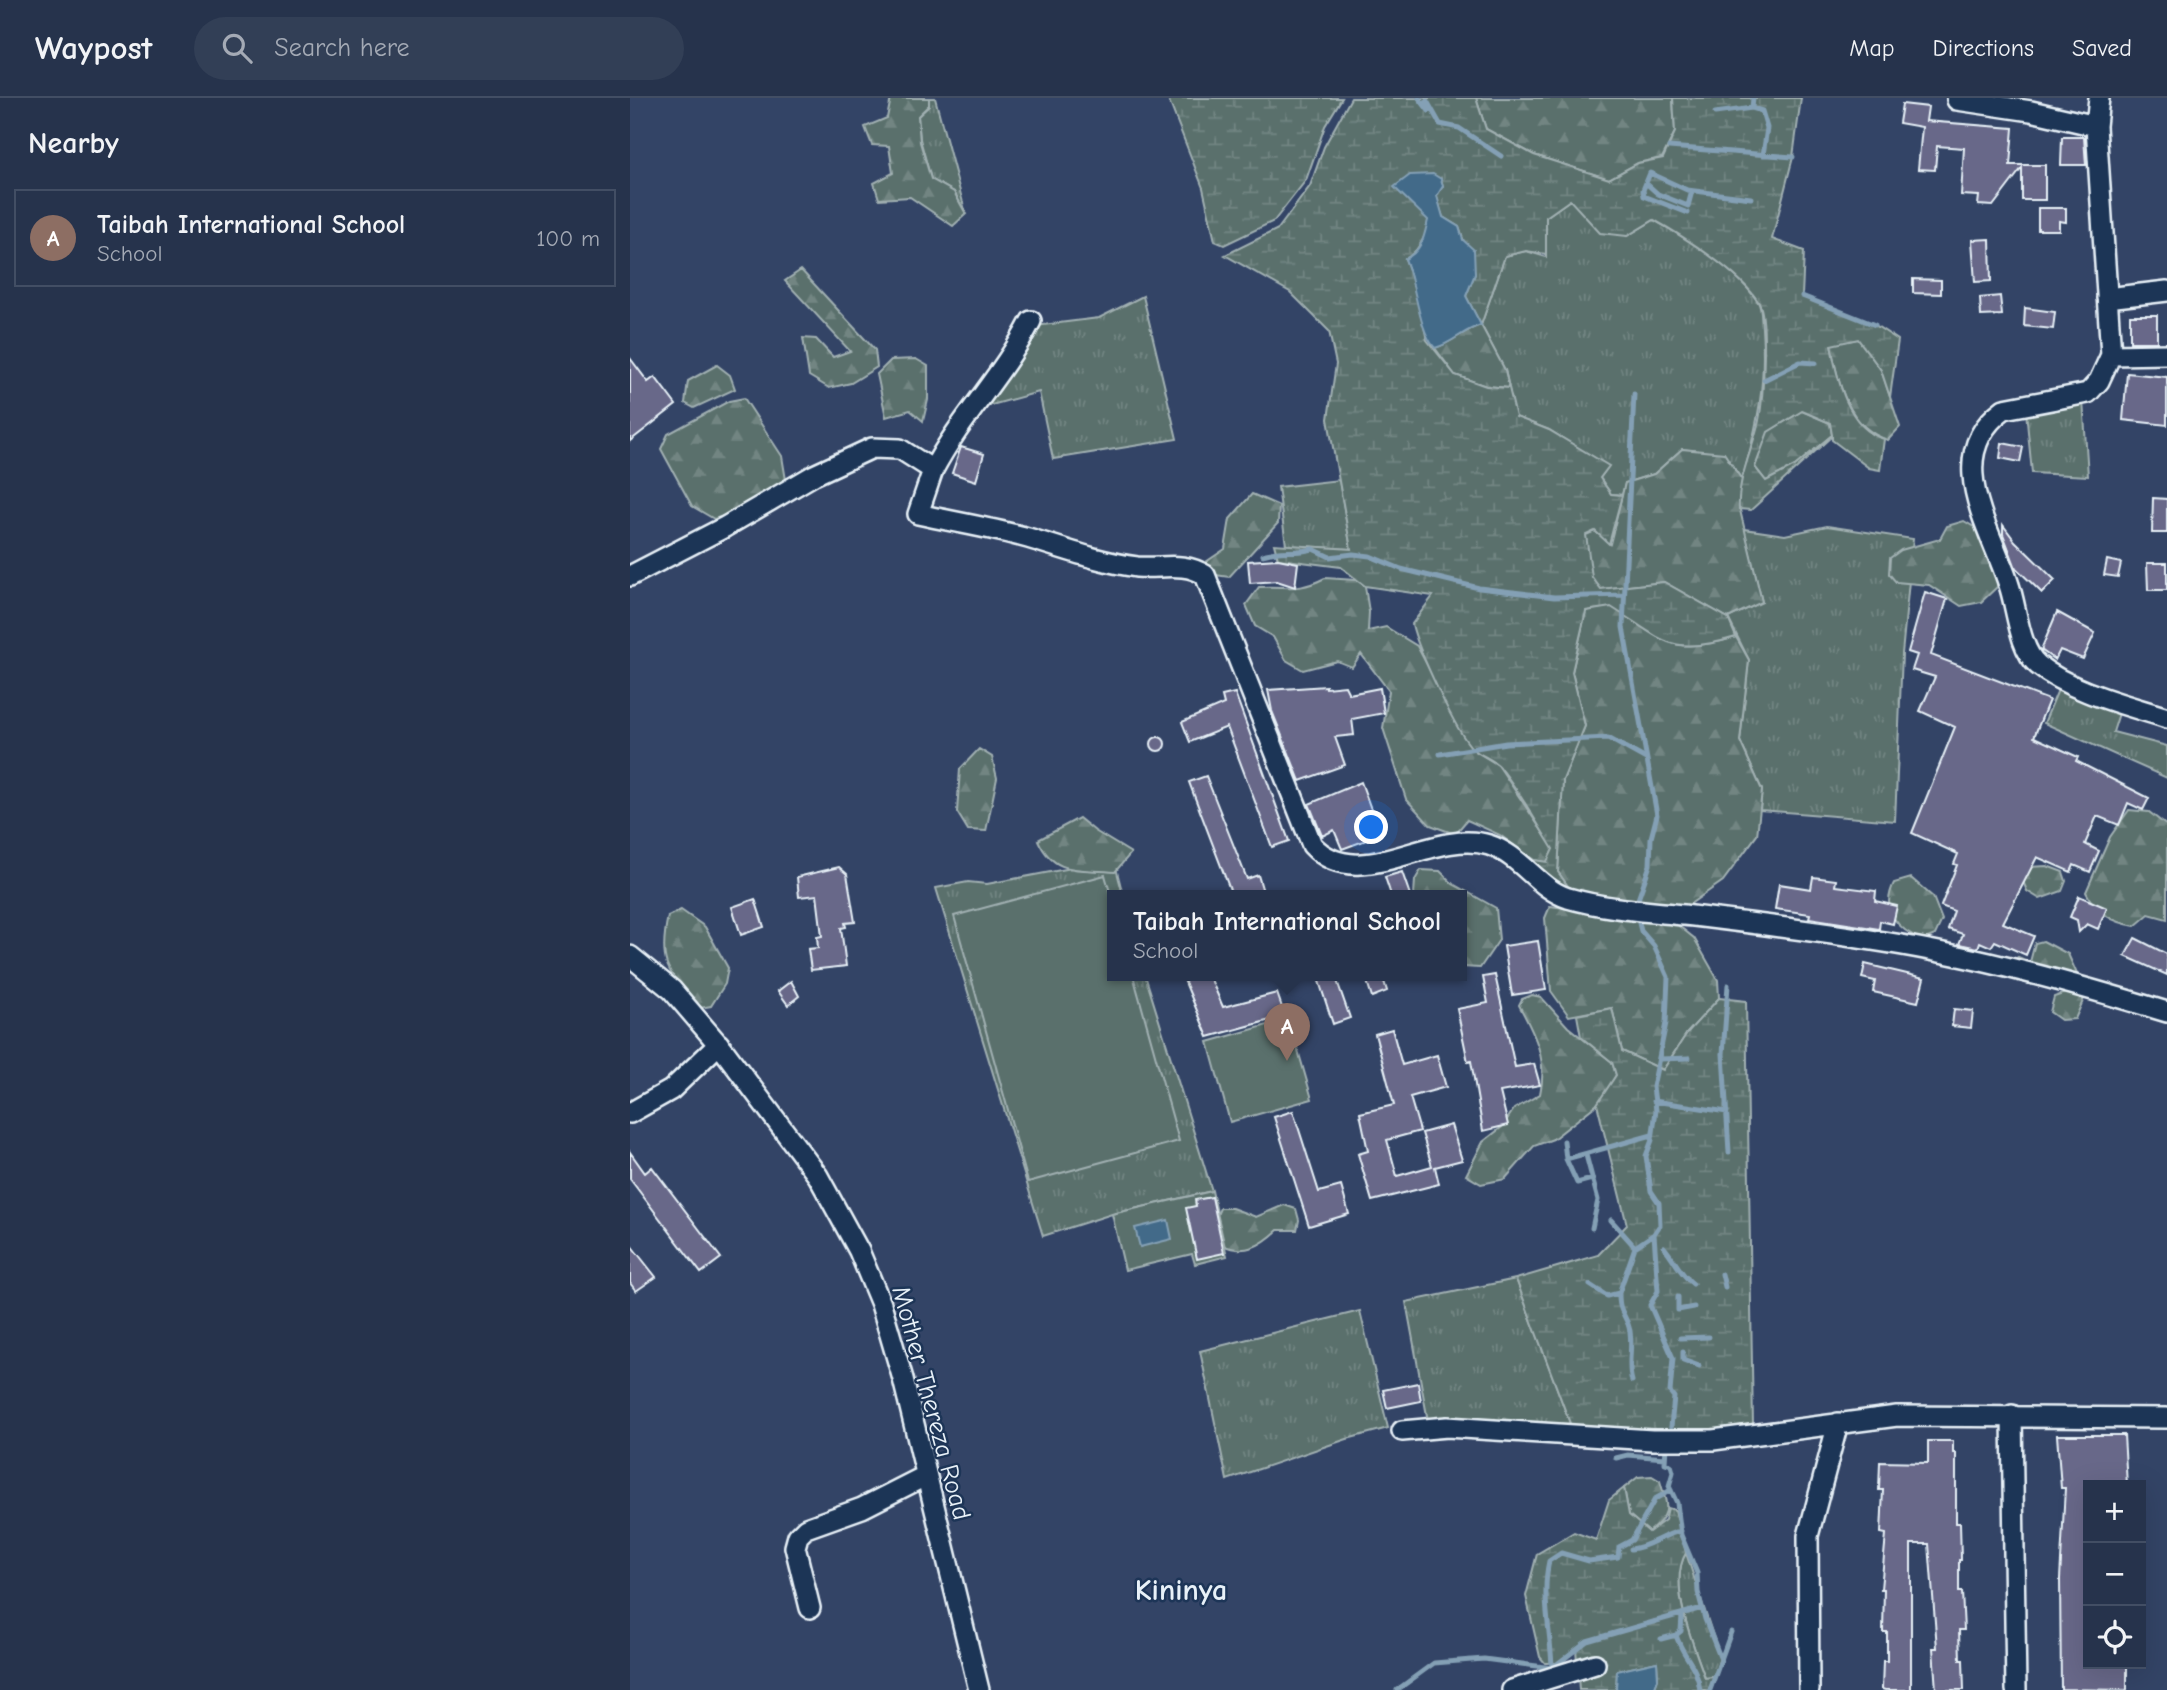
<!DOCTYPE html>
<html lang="en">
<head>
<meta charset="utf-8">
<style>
	:root { --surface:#26334c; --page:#323f56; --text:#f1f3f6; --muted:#a4aab5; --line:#424e64; --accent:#ffd166 }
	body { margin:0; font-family:"Comic Neue",sans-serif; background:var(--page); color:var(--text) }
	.controls { position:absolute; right:21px; bottom:21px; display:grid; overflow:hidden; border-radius:0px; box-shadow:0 7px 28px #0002 }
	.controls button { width:63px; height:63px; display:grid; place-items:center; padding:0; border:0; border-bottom:2px solid var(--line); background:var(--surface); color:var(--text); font:35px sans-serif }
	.you { position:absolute; left:742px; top:730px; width:24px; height:24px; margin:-18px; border:5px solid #fff; border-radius:50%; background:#1a73e8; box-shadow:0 0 0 10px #1a73e833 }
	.badge { display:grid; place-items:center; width:46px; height:46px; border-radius:50%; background:var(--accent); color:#fff; font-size:23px; font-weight:700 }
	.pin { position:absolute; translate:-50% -58px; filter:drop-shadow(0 2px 4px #0008) }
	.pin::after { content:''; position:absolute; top:37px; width:24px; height:21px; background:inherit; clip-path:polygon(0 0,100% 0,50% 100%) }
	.popup { position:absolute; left:477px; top:792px; width:360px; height:91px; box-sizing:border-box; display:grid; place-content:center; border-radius:0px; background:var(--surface); filter:drop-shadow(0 2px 5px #0005); font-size:23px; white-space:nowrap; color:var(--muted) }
	.popup b { font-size:26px; color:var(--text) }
	.popup::after { content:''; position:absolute; left:50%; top:100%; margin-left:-14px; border:14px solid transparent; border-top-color:var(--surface) }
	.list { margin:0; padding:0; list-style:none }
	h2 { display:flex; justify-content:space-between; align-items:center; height:91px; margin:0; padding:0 28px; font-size:30px }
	h2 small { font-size:23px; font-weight:400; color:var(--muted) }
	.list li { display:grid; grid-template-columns:46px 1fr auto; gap:21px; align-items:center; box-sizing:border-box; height:98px; margin:0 14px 14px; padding:0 14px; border:2px solid var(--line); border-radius:0px }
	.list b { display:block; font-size:26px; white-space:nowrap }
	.list p { margin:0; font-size:23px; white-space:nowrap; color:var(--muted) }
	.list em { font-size:23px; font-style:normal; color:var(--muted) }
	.icon { flex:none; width:38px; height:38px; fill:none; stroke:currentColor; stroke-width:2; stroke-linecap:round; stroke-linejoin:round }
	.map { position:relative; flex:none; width:1537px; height:1592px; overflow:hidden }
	header { display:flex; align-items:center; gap:42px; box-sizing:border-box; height:98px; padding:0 35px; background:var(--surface); border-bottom:2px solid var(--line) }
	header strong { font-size:33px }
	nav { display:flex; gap:38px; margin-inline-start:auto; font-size:24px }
	.search { width:490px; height:63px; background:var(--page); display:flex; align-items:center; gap:18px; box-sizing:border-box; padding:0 24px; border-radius:38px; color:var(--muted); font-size:26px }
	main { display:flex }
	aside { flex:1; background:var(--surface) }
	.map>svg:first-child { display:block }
</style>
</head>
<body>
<header>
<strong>Waypost</strong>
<div class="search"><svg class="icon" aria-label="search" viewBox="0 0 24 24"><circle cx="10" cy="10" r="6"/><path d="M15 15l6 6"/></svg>Search here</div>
<nav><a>Map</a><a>Directions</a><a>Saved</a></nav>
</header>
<main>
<aside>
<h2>Nearby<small></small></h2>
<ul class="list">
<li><span class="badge" style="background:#8d6e63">A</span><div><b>Taibah International School</b><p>School</p></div><em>100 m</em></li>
</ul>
</aside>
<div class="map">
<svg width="1537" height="1592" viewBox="0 0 1537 1592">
	<defs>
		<pattern id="grass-tufts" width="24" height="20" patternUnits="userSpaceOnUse" patternTransform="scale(1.75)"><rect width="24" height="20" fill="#5a706c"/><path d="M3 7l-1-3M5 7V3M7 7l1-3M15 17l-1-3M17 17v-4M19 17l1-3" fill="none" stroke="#728582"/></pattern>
		<pattern id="forest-firs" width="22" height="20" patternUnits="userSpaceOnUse" patternTransform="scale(1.75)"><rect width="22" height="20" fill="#5a706c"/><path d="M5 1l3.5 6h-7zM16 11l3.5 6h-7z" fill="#728582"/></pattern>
		<pattern id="wetland-marsh" width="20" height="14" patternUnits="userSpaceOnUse" patternTransform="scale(1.75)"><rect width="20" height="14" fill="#5a706c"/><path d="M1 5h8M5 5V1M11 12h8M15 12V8" fill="none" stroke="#728582"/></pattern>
	</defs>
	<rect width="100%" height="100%" fill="#346"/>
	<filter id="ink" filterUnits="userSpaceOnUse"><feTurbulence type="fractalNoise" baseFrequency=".0143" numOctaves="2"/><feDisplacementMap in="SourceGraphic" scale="14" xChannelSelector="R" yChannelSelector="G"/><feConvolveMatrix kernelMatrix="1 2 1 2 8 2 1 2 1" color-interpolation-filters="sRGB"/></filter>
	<g filter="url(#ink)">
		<!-- grass -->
		<path fill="url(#grass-tufts)" stroke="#a1b0b2" stroke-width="2" d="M299,0h6l31,116 -12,-22 -23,-13 -11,-40 -2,-23 11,-10z
			M940,102l57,36 27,-16c35,19 81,48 104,82 4,6 3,18 4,26 4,58 -4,96 -20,152l-18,-26 -42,-5 -28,25 -29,9 -3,12 -11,-1 -11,-16 8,-11 -59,-37 -34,-13 -10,-47 -24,-45 24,-69 21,-5 20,6v-40z
			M513,198l34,143 -124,20 -14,-67 -55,15 51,-81 64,-8z
			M1453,302l5,76 -56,-3 -6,-62z
			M709,382l12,69 -65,-4 -8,-58z
			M1197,428l86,13 -11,115 -7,167 -135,-11 2,-20 -22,-49 9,-81 -21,-42 34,-16 -18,-73 41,6z
			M1430,587l60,25 -7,22 54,14v32l-123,-55z
			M484,762l9,35h-11v80h33l67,216 -100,23 -69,22 -107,-348 32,-6 19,2z
			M886,1181l55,147 -143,-5 -22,-119z
			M730,1213l28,117 -41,11 -120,41 -27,-129z
			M1056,1455l34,104 -6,20 -9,1c-11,-32 -38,-95 -19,-125z"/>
		<!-- forest -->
		<path fill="url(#forest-firs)" stroke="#a1b0b2" stroke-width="2" d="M261,0h38v7l-11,11 2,26 11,37 23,13 12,22 -13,12 -43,-29 -31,2 -5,-16 19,-10 -4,-27 -17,-1 -7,-18 22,-9z
			M846,0h197l2,34 -13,26 -24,5 -29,16 -75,-24 -48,-26z
			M171,172l74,80 2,17 -26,16 -22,5 -20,-12 -6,-38 13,1 17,18 17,-6 -65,-70z
			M851,227l24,45 4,18 -23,-2 -31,-11 -20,-27c18,-5 28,-18 46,-23z
			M1228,241l23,31 19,57 -12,13c-40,-12 -51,-58 -57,-96z
			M286,261l12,7v34l-5,21 -13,-11 -24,7 -9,-43 14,-14z
			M87,267l13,10 5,14 -41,19 -9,-5 3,-22z
			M114,300l38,58 4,24 -47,31 -25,8 -22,-13 -31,-57 7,-15 61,-33z
			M1172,313l28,12 2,12 -37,31 -29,15 -11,-14 12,-35z
			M1052,351l42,4 18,27 -3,26 23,96 -34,16 -64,-36 -63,7 -27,-27 -1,-23 22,-8 15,13 15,-61 29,-9z
			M622,396l27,12 -1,17 -49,54 -20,-3 -3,-12 19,-13 5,-30z
			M1334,423l20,12 15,33 -2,21 -16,15 -20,4 -32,-21 -33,-3 -7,-8 1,-16 11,-8 39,-11 7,-13z
			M695,480l31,2 9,6 4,26 -1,19 18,-4 31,19 55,103 26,16 56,84 -7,13 -13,-2 -34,-25 -33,-15 -12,14 -25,-9 -24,-26 -23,-71 6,-37 -28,-37 -9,13 -15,-6 -34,9 -17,-10 -13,-23 -18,-11 -9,-21 13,-18c32,-2 36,6 66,-9z
			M981,508c54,35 59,51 125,31l13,23 -9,81 22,49 -5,45 -34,46 -40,28 -111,-17 -14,-20 5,-92 22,-54 -13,-54 14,-61z
			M349,651l13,8 5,21 -11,53 -18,-1 -11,-18 3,-43z
			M1499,712l20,2 18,14v93l-18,-5 -14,12c-23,-4 -39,-13 -49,-34l24,-55z
			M449,720l16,13 36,22 -16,19c-35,-4 -60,5 -77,-32z
			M1417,768l16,6 3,9 -4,10 -22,8 -13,-8 -5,-12 6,-12z
			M791,772l19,1 13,13 43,24 3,32 -19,28 -18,-1v-72h-48l1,-15z
			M1281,780l22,19 9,23 -7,15 -12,5c-25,-10 -43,-29 -29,-57z
			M920,808l125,17 19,15 24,42 1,18 -32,35 -24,37 -41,-19 -10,-43 -43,8 -18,-25 -6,-73z
			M51,812l24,17 23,41 -3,16 -14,22 -11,2c-31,-36 -43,-42 -32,-92z
			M1413,843l25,13 18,40 -11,25 -14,1 -11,-8 4,-15 18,-6 -61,-29 7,-5 12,5 5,-19z
			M902,897l9,2 27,30 44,35 4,13 -15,26 -48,38 -19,7 -29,33 -24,5 -15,-9 17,-33 19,-15 12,-18 26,-15c8,-34 -5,-59 -21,-89l3,-6z
			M654,1107l12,4 3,11 -2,10h-19c-17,16 -33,25 -56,15l-9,-21 7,-16h12l24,9z
			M1022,1378l8,5c8,27 12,32 -11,51l-20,-17 -5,-27 14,-11z"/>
		<!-- wetland -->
		<path fill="url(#wetland-marsh)" stroke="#a1b0b2" stroke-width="2" fill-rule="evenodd" d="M538,0h174l-17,28 -19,54 -32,41 -50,24 -9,-4 -12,-53z
			M721,0h125l10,31 48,26 75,24 29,-16 25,-5 12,-26 -2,-34h128l-8,59 -21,82 32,12 -2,45 73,29 23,15 -8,57 -9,-27 -23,-31 -27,6c6,33 16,83 53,94l-4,31 -11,-2 -37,-28v-4l-81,74 -12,-1c-2,-30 14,-60 20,-89 4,-20 9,-101 0,-117 -17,-29 -76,-67 -105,-83l-27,16 -27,-3 -30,-33 -24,17v37l-20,-3 -21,5 -24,69 -15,-29 9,-22 -16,-47 -16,-10 -7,-21 7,-10 -2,-7c-8,25 -11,67 -36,80l8,20 14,61 28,35 31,11 23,2 7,29 33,13 60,36 -9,12 11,16 11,1 -13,49 -14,-13 -9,4 6,42 9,12 63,-7 64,36 8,19c-66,20 -71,4 -125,-30l-25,4 -14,61 13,54 -22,54 -5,92 14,20 -36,-26 -2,-6 13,2 6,-13c-17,-27 -33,-57 -53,-82 -7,-8 -19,-11 -27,-18 -17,-16 -56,-102 -61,-125l21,-28 -68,-10 -24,-19 -63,-8 -4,-15 77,5 -23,-130 8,-55 -7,-33 -39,-39 -65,-37 53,-26 32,-43 14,-39zM1172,313l28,12 2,12 -37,31 -29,15 -11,-14 13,-35z
			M1089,900l27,3 7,425c-61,14 -120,6 -182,0l-55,-147 82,-24 29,-30 -30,-121 19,-29 -4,-13 -31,-25 -4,-22 35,-7 10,43 41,19 24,-37z
			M994,1390l5,27 20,17 16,-12 3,-12 7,2 11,43c-19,31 8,93 19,125l9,-1 -4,13h-56l4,-11 -1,-17 -40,9 -1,19h-37l-3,-42 -15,15h-16l-5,-6 -14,-61 11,-42 37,-22 22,8 13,-40z"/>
		<!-- pitch -->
		<path fill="#5a706c" stroke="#a1b0b2" stroke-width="2" d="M475,777l7,24v76h21l46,166 -151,41 -74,-266z
			M659,921l23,80 -82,23 -22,-80z
			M582,1093l15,65 -32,8 -3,-10 -67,16 -13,-56z"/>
		<!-- water -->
		<path fill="#426a89" stroke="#84a0b5" stroke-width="2" d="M803,76l8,5 2,7 -6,10 6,21 16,10 4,13 11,10 1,24 -9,22 15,29c-18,5 -28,18 -46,23 -17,-18 -19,-64 -30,-89 17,-8 19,-22 23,-39l-34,-33 16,-12z
			M538,1122l4,19 -32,8 -5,-19z
			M1027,1564l1,17 -4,11h-38l1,-19z"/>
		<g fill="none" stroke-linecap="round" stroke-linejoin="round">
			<!-- stream -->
			<path stroke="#84a0b5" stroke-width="5" d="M789,0l10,13 -2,-10 13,23 19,4 42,28
				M1123,0l-1,10 10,3 5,17 -4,27
				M1085,15l37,-5
				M1039,49l124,10
				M1018,87l10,9 30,12 4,-15
				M1058,115l-44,-17 -1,-6 7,-17 37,17 64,8
				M1172,198l73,29
				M1134,282l36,-18 16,1
				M1004,296l-11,233 34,188 -6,23 -1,27 -14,40
				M633,457c17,-6 32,-1 50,-6l17,8 23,-3 17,2 31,13 78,19 75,9 69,-2
				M810,656l66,-11 102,-5 38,21
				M1007,817l4,16 13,15 14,31 -2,46 -13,64 3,23 -4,30 -6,16 5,35 8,12 1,22 -6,9 4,57 -8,14 23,53 -3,34 4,5 -4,40
				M1098,887l-5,69 6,98
				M1030,961l29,-1
				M1024,1003l73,11
				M934,1043l2,18 11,24 15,-4
				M956,1057l12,45 -6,28
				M936,1061l86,-24
				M981,1122l24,27
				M1034,1149c11,13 16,27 29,37
				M1092,1176l3,13
				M960,1187l17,11 12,-3 16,-46 19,-13
				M989,1195c0,17 3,17 9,31 7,17 -2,39 4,57
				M1048,1199v13l16,-3
				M1050,1240l29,-1
				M1053,1254v8l16,6
				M1036,1348l-1,17 6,2 2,7 -4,14 8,17 4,32 16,38 1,19 7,27 15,38
				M986,1360l12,-3 37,3
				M1001,1451c19,-2 32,-15 50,-18
				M1052,1517l-1,16 -5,4c7,23 21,29 24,55
				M1031,1541l15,-4
				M922,1570c-1,-36 -11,-71 -3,-107l12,-8 28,8 29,-4 1,-10 13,-7 23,-41 16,-9
				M767,1592l37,-27 50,-4 68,9 35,-27 115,-33
				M1080,1592l21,-58"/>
		</g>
		<!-- building -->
		<path fill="#676789" stroke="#e8f1f8" stroke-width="2" d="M1272,6l26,3 -2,14 87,7 -3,37h35v35h-23v-32l-29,38 -15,-1 1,-9 -18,-1 3,-47 -27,-2 -2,24 -17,-1 4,-42 -23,-4z
			M1432,39h22l2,28h-25z
			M1408,110h28v14l-7,-1v9h-21z
			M1360,141l1,42 -16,1 -3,-42z
			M1283,181l28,1v14l-28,-1z
			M1370,198l2,19 -21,1 -1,-18z
			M1395,210l30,4 -2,17 -29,-3z
			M1500,217h27v27h-27z
			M0,260l18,24 7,-5 21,28 -46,36z
			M1497,275l40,4v48l-44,-5z
			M1372,345l21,4 -3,15 -20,-4z
			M331,349l23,7 -8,27 -24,-8z
			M1523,400l14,1v34h-15z
			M1373,427l12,16 40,39 -13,13 -26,-25 -13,-34z
			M648,461l20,4 -3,24 -18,-6 -27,2 -2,-22z
			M1477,462l14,3 -3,14 -14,-2z
			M1517,465h20v27h-19z
			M1295,494l22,7 -16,56 118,45 -15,37 44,20 -2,4 73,37 -6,12 -15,-7 -9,22 -22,-9 -12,28 14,7 -9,21 -16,-7 -3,7 -34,-15 -34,66 31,13 -8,19 -31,-14 -4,6 -11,-5 -2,6 -19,-4 4,-10 -15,-5 6,-18 -13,-5 16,-41 -3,-1 4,-10 -46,-21 43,-106 -35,-16 15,-34 -23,-7 5,-15 -9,-3z
			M1427,514l38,21 -12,26 -23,-9 -5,10 -14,-10z
			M696,588v2l19,-2 4,8 31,-6 4,25 -32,6 2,16 -19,2 10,28 -45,16 -28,-70 -4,-21z
			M605,595l54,148 -17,6 -45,-120 -37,15 -8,-20 42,-18 -2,-8z
			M521 646a7 7 0 1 1 14 0a7 7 0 1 1-14 0Z
			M576,678l41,103 11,-4 6,20h-32l-43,-113z
			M731,684l11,30 -9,3 9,23 -30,11 -8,-19 -12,6 -13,-32z
			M209,769l8,7 8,48 -10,1 1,4 -5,1 5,38 -35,4 -3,-21 10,-1 -1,-11 5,-1 -5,-41 -18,2 -2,-20z
			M772,774l8,23h-19l-6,-18z
			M1183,779l23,3 -1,6 41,5 -1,10 22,5 -4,18 -13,-3 -1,8 -70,-11 1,-4 -35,-5 4,-25 32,5z
			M1449,798l28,12 -9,21 -11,-5 -8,8 -2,-12 -7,-3z
			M125,801l9,28 -23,8 -9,-28z
			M1505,840l32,16v21l-42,-19z
			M908,843l8,49 -34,5 -8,-49z
			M1235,866l59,14 -6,24 -45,-10 2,-11 -13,-3z
			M552,877h27l14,32 54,-14 8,23 -77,21z
			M687,877h18l15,43 -17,6z
			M735,877h17l5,16 -15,6z
			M865,877l20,92 19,-3 6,21 -40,7 8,33 -25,6 -12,-70 -3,1 -11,-53 31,-6 -5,-26z
			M161,883l8,15 -11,9 -10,-14z
			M1324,911l19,2 -2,17 -19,-2z
			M762,931l10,36 35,-10 9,32 -36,10 10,34 -33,9 10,36 35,-10 -10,-33 29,-8 11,35 -27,7 4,17 -67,17 -14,-47 10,-3 -8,-38 34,-8 -19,-71z
			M663,1013l26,81 22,-6 8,28 -40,12 -35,-109z
			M0,1054l15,21 7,-6 69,91 -20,15 -71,-94z
			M582,1099l12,56 -27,6 -11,-51 10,-2 -1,-6z
			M0,1146l26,33 -20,14 -6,-8z
			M788,1285l3,18 -34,7 -4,-18z
			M1427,1337h67l3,50h-39l-2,40 2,139h39v26l-66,-1 -1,-110 5,-91h-4z
			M1298,1343h25v12h3v70h4l1,37h-2v32h3l2,38h-5l1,30h3l1,30h-28l-3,-42h4l-8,-104h-18v146h-26l-3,-1 1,-28h4v-29h-4l1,-43h-3l5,-55 -5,-1 2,-43h-4l1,-28 48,1z"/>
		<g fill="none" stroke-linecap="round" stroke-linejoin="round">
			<defs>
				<path id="minor" d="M1469,0l-3,28 15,229 -12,26 -11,12 -84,16c-64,47 -13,119 5,176 8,23 10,64 29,80 33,27 89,40 129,53
					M1327,2l74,11 65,15
					M1477,200l60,-7
					M1481,257l56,-1
					M303,372l-15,44c36,8 74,14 110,24 37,11 71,24 109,29 24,2 47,-6 68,8l107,270c47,51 120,-18 177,0 32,10 48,43 79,53 38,11 77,13 116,17 66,8 133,16 200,27 95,15 191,42 283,70
					M0,478l95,-49 89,-52 58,-27 28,1 33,21c28,-53 70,-95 98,-149
					M0,858l42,34 53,62 93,124 41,75 22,53 22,75 76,311
					M0,1015l41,-23 48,-46
					M1382,1317l4,275
					M772,1333l45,-4 205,13h61l184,-24 270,2
					M180,1510l-15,-61 3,-11 8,-8 56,-20 63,-32
					M882,1592l83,-26
					M1179,1592l-1,-154 30,-113"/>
			</defs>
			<!-- minor casing -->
			<use href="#minor" stroke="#e8f1f8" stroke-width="24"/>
			<!-- minor -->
			<use href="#minor" stroke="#1d3557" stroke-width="19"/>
		</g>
	</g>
	<g text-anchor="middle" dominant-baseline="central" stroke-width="5" stroke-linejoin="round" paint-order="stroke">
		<!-- street labels -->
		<g font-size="26" fill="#e8f1f8" stroke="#1d3557">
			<text transform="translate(301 1305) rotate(75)">Mother Thereza Road</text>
		</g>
		<!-- quarter labels -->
		<g font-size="30" font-weight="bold" fill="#e8f1f8" stroke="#1d3557">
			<text x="551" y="1492">Kininya</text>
		</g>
	</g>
</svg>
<div class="controls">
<button>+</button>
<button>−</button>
<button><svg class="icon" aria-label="locate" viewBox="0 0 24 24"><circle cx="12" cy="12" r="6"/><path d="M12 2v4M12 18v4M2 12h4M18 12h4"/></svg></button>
</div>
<div class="you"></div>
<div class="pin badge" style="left:657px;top:963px;background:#8d6e63">A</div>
<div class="popup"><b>Taibah International School</b>School</div>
</div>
</main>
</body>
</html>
